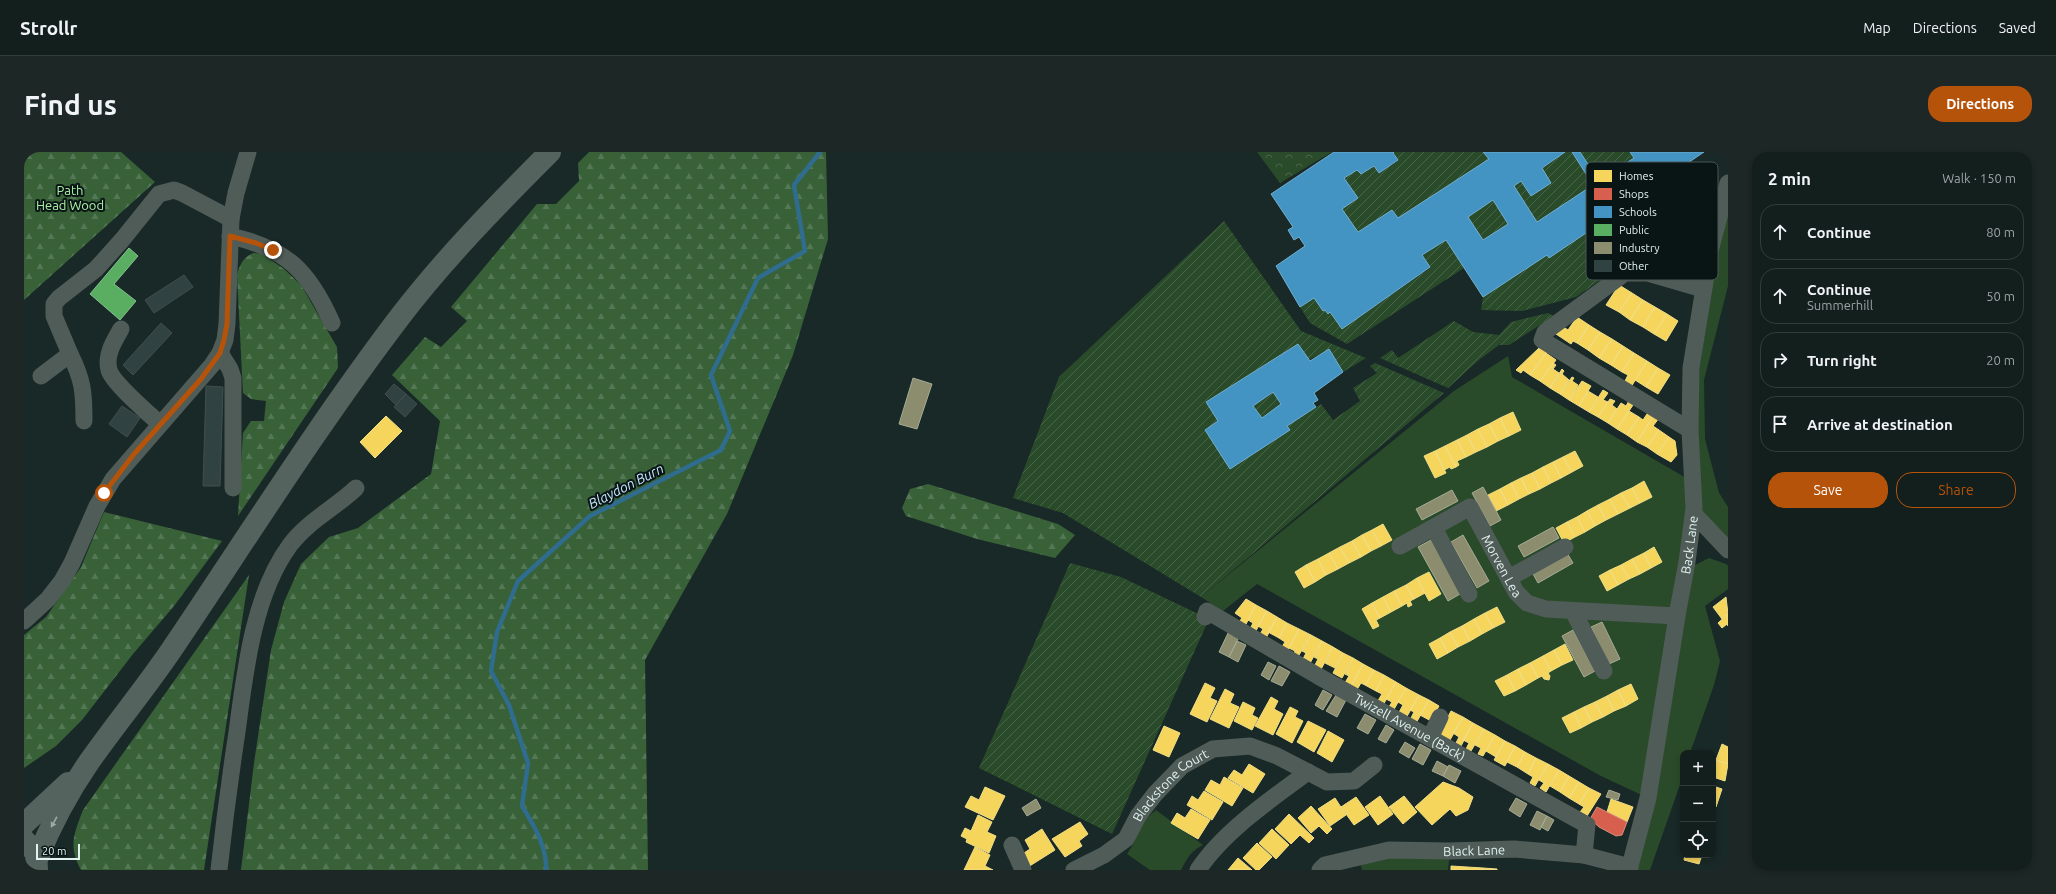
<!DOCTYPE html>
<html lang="en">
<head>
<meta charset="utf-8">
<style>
	:root { --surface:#131f1d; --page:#1c2726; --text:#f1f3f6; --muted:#9da2a4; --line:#323d3b; --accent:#b45309 }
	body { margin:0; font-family:Ubuntu,sans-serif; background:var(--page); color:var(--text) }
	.controls { position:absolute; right:12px; bottom:12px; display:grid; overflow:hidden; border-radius:8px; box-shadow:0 2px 6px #0003 }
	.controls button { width:36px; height:36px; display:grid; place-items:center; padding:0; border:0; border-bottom:1px solid var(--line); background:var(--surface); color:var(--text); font:20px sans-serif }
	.scale { position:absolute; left:12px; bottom:10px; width:44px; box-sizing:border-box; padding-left:4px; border:2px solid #e2f2f0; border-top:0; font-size:11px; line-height:14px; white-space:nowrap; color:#e2f2f0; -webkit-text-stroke:3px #091414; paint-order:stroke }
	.stop { position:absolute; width:12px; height:12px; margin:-9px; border:3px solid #b45309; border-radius:50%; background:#fff }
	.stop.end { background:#b45309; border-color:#fff; box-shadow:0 1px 4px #0008 }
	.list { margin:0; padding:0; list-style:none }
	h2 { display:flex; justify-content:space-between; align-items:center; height:52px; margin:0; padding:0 16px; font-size:17px }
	h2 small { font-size:13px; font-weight:400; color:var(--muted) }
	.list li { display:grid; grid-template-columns:26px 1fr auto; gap:12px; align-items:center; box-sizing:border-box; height:56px; margin:0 8px 8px; padding:0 8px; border:1px solid var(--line); border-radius:16px }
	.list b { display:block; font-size:15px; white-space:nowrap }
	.list p { margin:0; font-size:13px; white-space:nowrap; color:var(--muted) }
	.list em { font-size:13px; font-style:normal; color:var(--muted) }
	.actions { display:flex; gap:8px; padding:12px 16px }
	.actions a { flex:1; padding:9px 0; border:1px solid var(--accent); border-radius:16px; text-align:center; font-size:14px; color:var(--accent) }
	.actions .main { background:var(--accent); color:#fff }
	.icon { flex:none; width:22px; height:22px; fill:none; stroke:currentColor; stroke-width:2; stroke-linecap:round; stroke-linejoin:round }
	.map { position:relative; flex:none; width:1704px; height:718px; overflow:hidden; border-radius:16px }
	header { display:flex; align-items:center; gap:24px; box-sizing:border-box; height:56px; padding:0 20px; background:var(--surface); border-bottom:1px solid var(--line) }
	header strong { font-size:19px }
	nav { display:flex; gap:22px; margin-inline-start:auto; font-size:14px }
	.intro { display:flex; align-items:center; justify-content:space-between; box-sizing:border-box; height:96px; padding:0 24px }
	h1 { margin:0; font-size:28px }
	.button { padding:10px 18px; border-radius:16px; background:var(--accent); color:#fff; font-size:14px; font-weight:700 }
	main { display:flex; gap:24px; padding:0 24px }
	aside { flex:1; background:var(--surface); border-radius:16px; box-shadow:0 2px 6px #0003 }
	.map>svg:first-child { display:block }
</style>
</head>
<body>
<header>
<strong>Strollr</strong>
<nav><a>Map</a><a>Directions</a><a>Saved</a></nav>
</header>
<div class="intro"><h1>Find us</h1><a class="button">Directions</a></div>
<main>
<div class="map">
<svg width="1704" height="718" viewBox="0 0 1704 718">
	<defs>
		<pattern id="forest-firs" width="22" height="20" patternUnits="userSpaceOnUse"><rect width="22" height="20" fill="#386138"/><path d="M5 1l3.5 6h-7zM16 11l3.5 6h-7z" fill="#547855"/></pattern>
		<pattern id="park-crowns" width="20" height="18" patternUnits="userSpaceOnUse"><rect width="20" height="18" fill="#2a4b2a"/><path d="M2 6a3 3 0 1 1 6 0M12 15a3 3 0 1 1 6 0" fill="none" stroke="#496549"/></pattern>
		<pattern id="garden-furrows" width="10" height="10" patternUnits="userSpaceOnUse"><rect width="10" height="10" fill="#2a4b2a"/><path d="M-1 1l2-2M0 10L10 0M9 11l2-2" fill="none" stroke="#496549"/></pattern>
	</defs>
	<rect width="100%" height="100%" fill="#192927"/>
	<!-- grass -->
	<path fill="#2a4b2a" d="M1704,31v103l-24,94 1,59 14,54 9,14v43l-34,-35 -7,54 22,-11 17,6 2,2v23l-23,17 15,55 -6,24 -24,68h-7v23l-33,94h-21l19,-72 -47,-22 -344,-192 -34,27 -22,-14 253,-206 54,-35 4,21 181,105 -3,-52z
		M1132,658l47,35c-12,6 -16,13 -22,25h-31l-23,-16 7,-11 6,-19z
		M1426,699l-2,19h-86l-3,-13z"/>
	<!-- forest -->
	<path fill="url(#forest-firs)" d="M0,0h97l34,30 -131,118z
		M565,0h237l2,87 -35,116 -66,159 -82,146 3,210h-407l13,-107 17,-113 13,-48 17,-38 28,-27 29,-9 73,-54 9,-53 -48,-46 33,-38 16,10 26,-26 -16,-14 86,-103h19l23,-23 -1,-18z
		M229,101l9,1 22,15 17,16 36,62 1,21 -100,148 5,-83 8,-12h13l2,-20 -15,-2 -8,-6 -6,-118c3,-11 6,-17 16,-22z
		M904,332l130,40 17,11 -20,23 -78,-19 -71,-23 -4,-8 8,-19z
		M80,360l118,29 -48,65 -41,48 -51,66 -26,26 -32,22v-133l22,-18 35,-50z
		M225,423l-45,295h-123c-13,-24 -7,-36 2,-60z"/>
	<!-- park -->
	<path fill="url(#park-crowns)" d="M1233,0h75l-52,31z"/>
	<!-- garden -->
	<path fill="url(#garden-furrows)" d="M1370,0h89l6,7 -91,59 -6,-8 -34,22 -16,-23 16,-11 -14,-20 13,-8 4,4 13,-8 5,7 19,-12 -5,-8z
		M1541,0h7l21,33 -56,37 -23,-36 7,-5 10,15 20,-13 -9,-15z
		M1556,0h50l4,6 -35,23z
		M1634,42l9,13 15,-9 18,24 -5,19 -63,17 -56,39 -54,14 -41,-1 2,-13 64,-42 2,2 43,-28 2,2 48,-31 2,3z
		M1469,48l15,24 -25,16 -15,-23z
		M1200,69l77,110 65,27 -23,14 -14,-23c-39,24 -85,29 -123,53l12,19 -13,9 25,39 59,-38 -2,-5 34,-22 12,16 27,-19 -7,-13 24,-15 -7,-7 5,-3 69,30 -243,204 -138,-84 -50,-15 46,-121z
		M1422,88l18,28 -117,76 -37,-21 -10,-16 14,-9 9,13 2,-1 3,4 2,-2 12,17 88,-61 -8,-13z
		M1524,161l6,3 -45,29h-10l-19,14 -32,29 -68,-30 12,-8 6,8 56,-37 19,11 26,3 12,-13z
		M1249,240l8,12 -19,14 -9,-12z
		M1046,411l51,14 88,42 -97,215 -133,-66z"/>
	<!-- homes -->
	<path fill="#f6d55c" stroke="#f0de88" d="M1595,133l13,8 -13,19 -13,-7z
		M1608,141l11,7 -13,20 -11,-8z
		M1619,148l12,7 -12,20 -13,-7z
		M1631,155l12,7 -13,20 -11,-7z
		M1643,162l11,7 -12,20 -12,-7z
		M1553,165l12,8 -12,18 -4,-2 -2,3 -15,-10 6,-8 6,4z
		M1565,173l11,7 -12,18 -11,-7z
		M1576,180l12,7 -13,19 -11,-8z
		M1588,187l11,7 -12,19 -12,-7z
		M1599,194l11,7 -12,19 -11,-7z
		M1515,196l10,1 -19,26 -7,-5 -2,3 -5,-3z
		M1522,201l10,7 -16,21 -10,-6z
		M1610,201l13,8 -16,26 -7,-4 4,-8 -6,-3z
		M1623,209l11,7 -12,19 -11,-7z
		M1529,211l3,2 -3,4 6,4 -9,15 -10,-7z
		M1634,216l12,7 -12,19 -12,-7z
		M1538,217l2,2 -2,3 7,6 -9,14 -10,-6z
		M1548,225l2,1 -2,3 6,4 -9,15 -9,-6z
		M1558,229l9,5 -12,20 -10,-6z
		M1579,238l5,3 -5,7 5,2 -10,15 -9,-5z
		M1564,239l10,6 -9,15 -10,-6z
		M1586,247l5,2 -3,4 5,4 -9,14 -10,-6z
		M1606,247l5,3 -18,27 -9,-6 13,-20 5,3z
		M1605,259l10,6 -12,18 -10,-6z
		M1625,259l5,4 -17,27 -10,-7 12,-18 4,3z
		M1489,260l8,18 -12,6 -9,-18z
		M1630,263l5,3 -6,8 6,4 -12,17 -10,-5z
		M362,264l16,15 -27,27 -15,-16z
		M1476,266l9,18 -11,5 -9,-17z
		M1465,272l9,17 -11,6 -9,-18z
		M1454,277l9,18 -11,5 -9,-17z
		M1635,278l10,7 -12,17 -10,-7z
		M1443,283l9,17 -10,5 -9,-17z
		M1645,285l6,4 2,14 -6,7 -14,-8z
		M1433,288l9,17 -9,4 2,4 -3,2 -11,-21z
		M1421,294l11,21 -5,2 -1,-2 -6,3 -9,-19z
		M1411,299l11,22 -11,5 -11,-22z
		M1551,299l8,15 -11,6 -9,-15z
		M1539,305l9,15 -11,6 -8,-16z
		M1529,310l8,16 -10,5 -8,-16z
		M1519,315l8,16 -11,6 -8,-16z
		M1508,321l8,16 -11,5 -8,-16z
		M1497,326l8,16 -10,5 -8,-16z
		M1620,329l8,16 -12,6 -8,-15z
		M1487,331l8,16 -11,6 -8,-16z
		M1608,336l8,15 -10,5 -9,-15z
		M1476,337l8,16 -12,6 -8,-16z
		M1597,341l9,15 -12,6 -8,-15z
		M1586,347l8,15 -12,6 -8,-15z
		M1574,353l8,15 -11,6 -8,-15z
		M1563,359l8,15 -10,6 -8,-15z
		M1553,365l8,15 -10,5 -8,-15z
		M1543,370l8,15 -11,6 -8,-15z
		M1359,372l9,16 -11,6 -9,-16z
		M1348,378l9,16 -10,5 -9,-16z
		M1338,383l9,16 -10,6 -9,-16z
		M1328,389l9,16 -12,6 -9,-16z
		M1316,395l9,16 -11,6 -9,-16z
		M1630,395l8,15 -11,6 -7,-15z
		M1305,401l9,16 -12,6 -8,-16z
		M1620,401l7,15 -11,6 -8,-15z
		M1294,407l8,16 -11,7 -9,-17z
		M1608,407l8,15 -11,5 -8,-14z
		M1282,413l9,17 -11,6 -9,-16z
		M1597,413l8,14 -11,6 -8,-15z
		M1586,418l8,15 -11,6 -8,-15z
		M1405,420l12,22 -12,7 -12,-23z
		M1393,426l8,15 -11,6 -8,-14z
		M1382,433l8,14 -4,2 2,4 -4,2 -1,-4 -5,3 -8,-15z
		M1370,439l8,15 -11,6 -8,-15z
		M1359,445l8,15 -11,6 -8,-15z
		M1702,445l2,17 -6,5 -9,-12z
		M1222,447l10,6 -11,21 -6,-4 3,-4 -7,-5z
		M1348,451l8,15 -4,2 3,6 -6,3 -11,-20z
		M1232,453l11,6 -14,25 -5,-3 5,-10 -5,-3z
		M1473,455l8,15 -12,6 -8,-15z
		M1243,459l10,6 -13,25 -6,-4 5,-9 -5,-3z
		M1461,461l8,15 -11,6 -8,-15z
		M1704,462v12l-1,-2 -5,4 -4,-5z
		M1253,465l10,6 -8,15 -11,-6z
		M1450,467l8,15 -12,7 -8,-15z
		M1263,471l12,6 -13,25 -6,-4 5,-8 -6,-4z
		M1438,474l8,15 -12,6 -8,-15z
		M1275,477l12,6 -15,25 -4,-3 3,-6 -6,-3z
		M1426,480l8,15 -10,6 -8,-15z
		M1287,483l11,6 -14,26 -7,-4 5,-10 -4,-2z
		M1416,486l8,15 -11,6 -8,-15z
		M1298,489l11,6 -14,26 -6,-4 5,-10 -4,-2z
		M1541,492l8,16 -11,5 -8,-15z
		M1309,495l10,6 -8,15 -10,-5z
		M1530,498l8,15 -11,6 -8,-15z
		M1319,501l10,5 -11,20 -9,-5z
		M1519,504l8,15 -3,2 2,3 -1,4 -5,-1 -2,-3 -4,2 -8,-15z
		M1329,506l10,6 -14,26 -6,-4 6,-10 -4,-2z
		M1506,511l8,15 -12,7 -8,-16z
		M1339,512l11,6 -9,15 -4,-2 -6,10 -6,-3z
		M1494,517l8,16 -11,6 -8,-16z
		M1350,518l10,5 -8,16 -11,-6z
		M1360,523l12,7 -14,25 -6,-3 6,-10 -6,-3z
		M1483,523l8,16 -11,5 -9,-15z
		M1372,530l10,6 -14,25 -5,-3 5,-8 -6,-3z
		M1181,531l10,5 -5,10 7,3 -10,21 -17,-8z
		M1607,532l7,15 -12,7 -8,-16z
		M1382,536l13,7 -14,25 -8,-4 6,-11 -5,-3z
		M1201,537l9,5 -4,9 9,4 -10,21 -19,-9z
		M1594,538l8,16 -12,5 -7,-15z
		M1395,543l10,5 -14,25 -6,-3 5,-10 -4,-2z
		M1583,544l7,15 -11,6 -8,-15z
		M1247,545l7,4 -4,8 9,5 -10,21 -18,-9z
		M1405,548l10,6 -8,15 -11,-6z
		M1219,550l12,6 -3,7 6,3 -6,12 -18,-9z
		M1571,550l8,15 -11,5 -8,-15z
		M1266,555l8,4 -3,6 8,4 -11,22 -16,-9z
		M1560,555l8,15 -11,6 -7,-16z
		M1427,559l12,6 -13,23 -11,-6z
		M1550,560l7,16 -11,5 -8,-15z
		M1439,565l10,6 -12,23 -5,-3 3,-6 -6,-4z
		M1284,569l18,9 -12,22 -17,-10z
		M1449,571l11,6 -13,22 -5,-2 3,-6 -6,-3z
		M1140,574l16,7 -11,24 -16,-7z
		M1460,577l11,6 -12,21 -5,-2 3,-6 -6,-3z
		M1304,579l16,9 -12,22 -15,-9z
		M1471,583l10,6 -9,16 -10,-6z
		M1481,589l10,5 -10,20 -11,-6z
		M1698,592l6,3v17l-12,-4z
		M1491,594l10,6 -8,15 -10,-5z
		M1501,600l11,6 -8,16 -11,-7z
		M1512,606l12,6 -13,22 -5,-3 3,-6 -5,-3z
		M1692,608l12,4 -3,17 -12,-4z
		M1225,612l16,10 -12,19 -25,-15 6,-8 8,5z
		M1524,612l11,6 -13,22 -6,-4 4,-5 -5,-3z
		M1535,618l10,6 -9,16 -10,-6z
		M1545,624l10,6 -10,16 -9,-6z
		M1200,625l19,11 -11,18 -27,-16 6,-10 9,5z
		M1419,630l16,6 14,9 -5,13 -12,6 -6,-7 -18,16 -17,-18z
		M1555,630l10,6 -10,16 -10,-6z
		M1689,634l9,3 -6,18 -3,-1z
		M961,635l20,9 -12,24 -28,-13 6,-11 8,4z
		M1565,636l12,6 -14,22 -7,-4 4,-5 -5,-3z
		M1180,639l19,11 -11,18 -25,-15 5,-9 6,4z
		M1356,644l13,18 -15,11 -13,-18z
		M1380,644l13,16 -14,12 -14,-17z
		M1332,645l13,18 -15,10 -13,-18z
		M1311,646l11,17 -16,11 -12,-17z
		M1587,647l22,8 -6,15 -20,-10z
		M1287,654l21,23 -5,5 -8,-8 -8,7 -13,-15z
		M1167,657l19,11 -12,19 -27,-16 6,-10 8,5z
		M1265,662l25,24 -5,5 -9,-8 -9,9 -16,-15z
		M954,663l14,7 -5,10 9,4 -7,17 -23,-11 1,-3 -6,-3 4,-8 6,3z
		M1056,670l8,12 -9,7 3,5 -17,11 -13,-18z
		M1018,677l13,21 -27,17 -7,-12 9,-6 -5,-9z
		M1248,677l17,16 -13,14 -17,-16z
		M1233,691l15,14 -13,13h-3l-13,-12z
		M951,695l15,8 -5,11 8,4h-29z
		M1661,703h17l-3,9 -15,-4z
		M1214,706l14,12h-24z
		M1427,714l16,1 -1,3h-15z
		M1443,715l16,1v2h-17z
		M1459,716l14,1v1h-14z"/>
	<!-- shops -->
	<path fill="#d6604d" stroke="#da8c7e" d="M1573,655l30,15 -5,13 -6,1 -17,-9 -9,-8z"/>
	<!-- schools -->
	<path fill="#4393c3" stroke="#73b0d0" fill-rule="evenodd" d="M1310,0h60l-1,1 5,7 -19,13 -5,-7 -13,8 -4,-4 -13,8 14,20 -16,11 16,23 34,-22 6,8 91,-59 -6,-7h82l-23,16 9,15 -20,13 -10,-15 -7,5 23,36 56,-37 -21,-33h8l19,29 35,-23 -4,-6h74l-37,25 15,21 -15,10 -9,-14 -14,9 -2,-3 -48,31 -2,-2 -43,29 -2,-3 -64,42 -37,-57 -24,15 8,12 -88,62 -12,-17 -2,2 -3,-4 -2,1 -9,-13 -14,9 -24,-41 29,-20 -6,-9 -5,3 -6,-10 5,-3 -22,-33zM1469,48l15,24 -25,16 -15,-23z
		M1274,192l12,17 19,-12 14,23 -29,21 4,7 -5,3 3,4 -29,19 3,4 -60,39 -25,-39 13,-9 -12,-19zM1249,240l8,12 -19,14 -9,-12z"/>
	<!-- public -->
	<path fill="#5aae61" stroke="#83c28c" d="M105,96l9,8 -24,28 22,17 -16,19 -30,-26z"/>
	<!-- industry -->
	<path fill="#8c8c6e" stroke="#a6ab95" d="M889,226l19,6 -15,45 -18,-5z
		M1459,335l18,33 -11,6 -18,-33z
		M1428,338l6,11 -36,19 -6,-11z
		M1529,375l6,11 -35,19 -6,-11z
		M1439,383l26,46 -12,7 -26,-46z
		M1407,388l29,54 -12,7 -30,-54z
		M1543,401l6,10 -35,20 -6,-11z
		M1578,470l18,37 -11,5 -18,-37z
		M1549,478l22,41 -11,6 -22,-41z
		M1205,479l10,6 -10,20 -10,-5z
		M1213,489l9,4 -8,17 -9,-5z
		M1244,510l8,4 -7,14 -8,-5z
		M1255,514l11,6 -8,14 -11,-5z
		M1299,538l9,5 -9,15 -8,-5z
		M1312,543l10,5 -9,17 -11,-6z
		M1341,562l11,6 -8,14 -11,-6z
		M1362,573l8,5 -8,13 -8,-4z
		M1381,590l10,6 -6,10 -10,-6z
		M1396,592l11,6 -8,15 -11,-6z
		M1413,609l11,6 -5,9 -11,-5z
		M1425,613l12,6 -6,12 -12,-7z
		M1585,638l11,4 -2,6 -12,-3z
		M1492,646l11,6 -7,13 -11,-7z
		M1012,647l5,9 -14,8 -5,-8z
		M1513,659l10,5 -7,14 -10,-5z
		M1523,664l7,4 -6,11 -7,-4z"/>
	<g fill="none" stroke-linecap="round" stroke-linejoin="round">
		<!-- stream -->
		<path stroke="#2f6c8e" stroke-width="4.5" d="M522,718c1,-24 -12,-44 -24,-64l6,-43 -19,-58 -18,-34 6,-39 21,-51 72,-65 131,-66 9,-19 -19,-56 47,-97 47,-27 -11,-66 26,-33"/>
	</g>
	<!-- building -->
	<path fill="#314242" stroke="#424e4e" d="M160,123l9,12 -39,26 -9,-13z
		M137,171l11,10 -39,42 -10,-10z
		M370,232l12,10 -10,11 -11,-11z
		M182,234l17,1 -3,99h-17z
		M382,242l11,10 -12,13 -11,-10z
		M98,254l18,12 -13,19 -18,-13z"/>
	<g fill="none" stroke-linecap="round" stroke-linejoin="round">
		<!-- minor -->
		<g stroke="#505c57" stroke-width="17">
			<path d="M206,84c56,12 79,35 102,87"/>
			<path d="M97,177c-7,12 -16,26 -12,41 3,12 40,44 51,54"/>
			<path d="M196,201l10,16 3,9v110"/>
			<path d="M46,202c13,26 14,38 14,67"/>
			<path d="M17,224l29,-22 -16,-38v-12l5,-6 37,-29 26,-29 37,-46 15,-4 8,3 49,26"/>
			<path d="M1666,278l-148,-90 3,-8 80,-59h23l55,16"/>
			<path d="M1670,362l34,36"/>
			<path d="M1410,376l35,66"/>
			<path id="s1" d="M1376,394l70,-39 46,85 11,11 19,6 131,7"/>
			<path d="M1485,426l56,-31"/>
			<path d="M1549,459l31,60"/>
			<path id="s2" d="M1181,465l2,-6 111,65 269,149 -3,30"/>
			<path d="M0,469l24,-22 14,-18 10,-18 25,-57 16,-27 99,-114 8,-12 5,-13 2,-16 4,-105 5,-26 12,-41"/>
			<path d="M1406,586l10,-21"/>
			<path d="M988,693l11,25"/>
			<path d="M195,718c5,-46 11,-92 18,-138 8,-60 16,-137 53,-187 18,-24 45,-37 66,-57"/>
			<path id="s3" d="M1050,718l30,-15 22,-16 12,-23 17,-22 27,-28 31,-17 37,-3 27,10 50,26 27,-1 20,-16"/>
			<path d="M1174,718c25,-38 73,-71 110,-98"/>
			<path id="s4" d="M1296,718l5,-5 64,-15 61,1 64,-2 70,6 46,12"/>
			<path id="s5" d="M1605,718l19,-72 30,-188 9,-48 7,-54 -4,-78 1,-62 19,-117 18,-68"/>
		</g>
		<!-- major -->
		<path stroke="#54635d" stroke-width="22" d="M0,672l44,-41
			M0,688l12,13 1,17
			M13,707c13,-32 32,-68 52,-97 26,-37 55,-72 81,-110 75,-111 147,-226 229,-334 45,-59 98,-113 151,-166"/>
	</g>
	<!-- one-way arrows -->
	<defs><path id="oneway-solid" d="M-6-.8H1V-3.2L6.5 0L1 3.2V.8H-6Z"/></defs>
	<use fill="#9baaa6" href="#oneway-solid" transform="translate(30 670) rotate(119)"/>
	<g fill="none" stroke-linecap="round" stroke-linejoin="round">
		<!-- route -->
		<path stroke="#b45309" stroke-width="5" d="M80,341l30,-39 67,-75 19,-26 4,-13 3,-16 3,-88 26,7 17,7"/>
	</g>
	<g text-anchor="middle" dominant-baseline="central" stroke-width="4" stroke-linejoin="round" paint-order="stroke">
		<!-- park labels -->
		<g font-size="13" fill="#abefa6" stroke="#091414">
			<text x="46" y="38">Path<tspan x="46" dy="15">Head Wood</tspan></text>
		</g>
		<!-- street labels -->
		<g font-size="13" fill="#e2f2f0" stroke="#091414">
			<text stroke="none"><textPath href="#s5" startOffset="331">Back Lane</textPath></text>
			<text stroke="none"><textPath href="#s1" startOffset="147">Morven Lea</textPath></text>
			<text stroke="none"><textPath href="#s2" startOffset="240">Twizell Avenue (Back)</textPath></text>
			<text stroke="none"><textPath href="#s3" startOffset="132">Blackstone Court</textPath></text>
			<text stroke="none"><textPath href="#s4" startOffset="158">Black Lane</textPath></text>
		</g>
		<!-- water labels -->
		<g font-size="14" font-style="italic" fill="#c4e6fd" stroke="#091414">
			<text transform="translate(602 334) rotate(-27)">Blaydon Burn</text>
		</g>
	</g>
	<!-- legend -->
	<rect x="1562" y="10" width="132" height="118" rx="6" fill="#091414" stroke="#4a5756" stroke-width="1"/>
	<rect x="1570" y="18" width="18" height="12" fill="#f6d55c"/>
	<rect x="1570" y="36" width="18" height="12" fill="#d6604d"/>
	<rect x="1570" y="54" width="18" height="12" fill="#4393c3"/>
	<rect x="1570" y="72" width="18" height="12" fill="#5aae61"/>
	<rect x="1570" y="90" width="18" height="12" fill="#8c8c6e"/>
	<rect x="1570" y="108" width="18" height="12" fill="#314242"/>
	<g font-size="11" fill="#e2f2f0">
		<text x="1595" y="28">Homes</text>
		<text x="1595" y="46">Shops</text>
		<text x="1595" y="64">Schools</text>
		<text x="1595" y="82">Public</text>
		<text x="1595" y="100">Industry</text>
		<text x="1595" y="118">Other</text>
	</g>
</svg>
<div class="controls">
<button>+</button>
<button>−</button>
<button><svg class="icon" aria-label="locate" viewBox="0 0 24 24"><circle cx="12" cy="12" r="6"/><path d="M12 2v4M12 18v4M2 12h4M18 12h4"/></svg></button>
</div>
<div class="scale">20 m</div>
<div class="stop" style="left:80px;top:341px"></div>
<div class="stop end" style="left:249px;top:98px"></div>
</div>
<aside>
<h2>2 min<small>Walk · 150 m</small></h2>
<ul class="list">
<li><svg class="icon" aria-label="ahead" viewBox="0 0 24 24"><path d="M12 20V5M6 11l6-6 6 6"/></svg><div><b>Continue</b></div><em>80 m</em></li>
<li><svg class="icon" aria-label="ahead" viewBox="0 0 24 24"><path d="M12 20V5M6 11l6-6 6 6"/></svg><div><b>Continue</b><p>Summerhill</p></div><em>50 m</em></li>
<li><svg class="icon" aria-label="right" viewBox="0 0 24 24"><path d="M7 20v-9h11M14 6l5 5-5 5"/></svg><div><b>Turn right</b></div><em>20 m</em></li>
<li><svg class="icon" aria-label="arrive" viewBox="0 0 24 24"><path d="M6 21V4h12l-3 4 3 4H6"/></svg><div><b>Arrive at destination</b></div></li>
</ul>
<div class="actions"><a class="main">Save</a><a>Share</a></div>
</aside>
</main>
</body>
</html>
